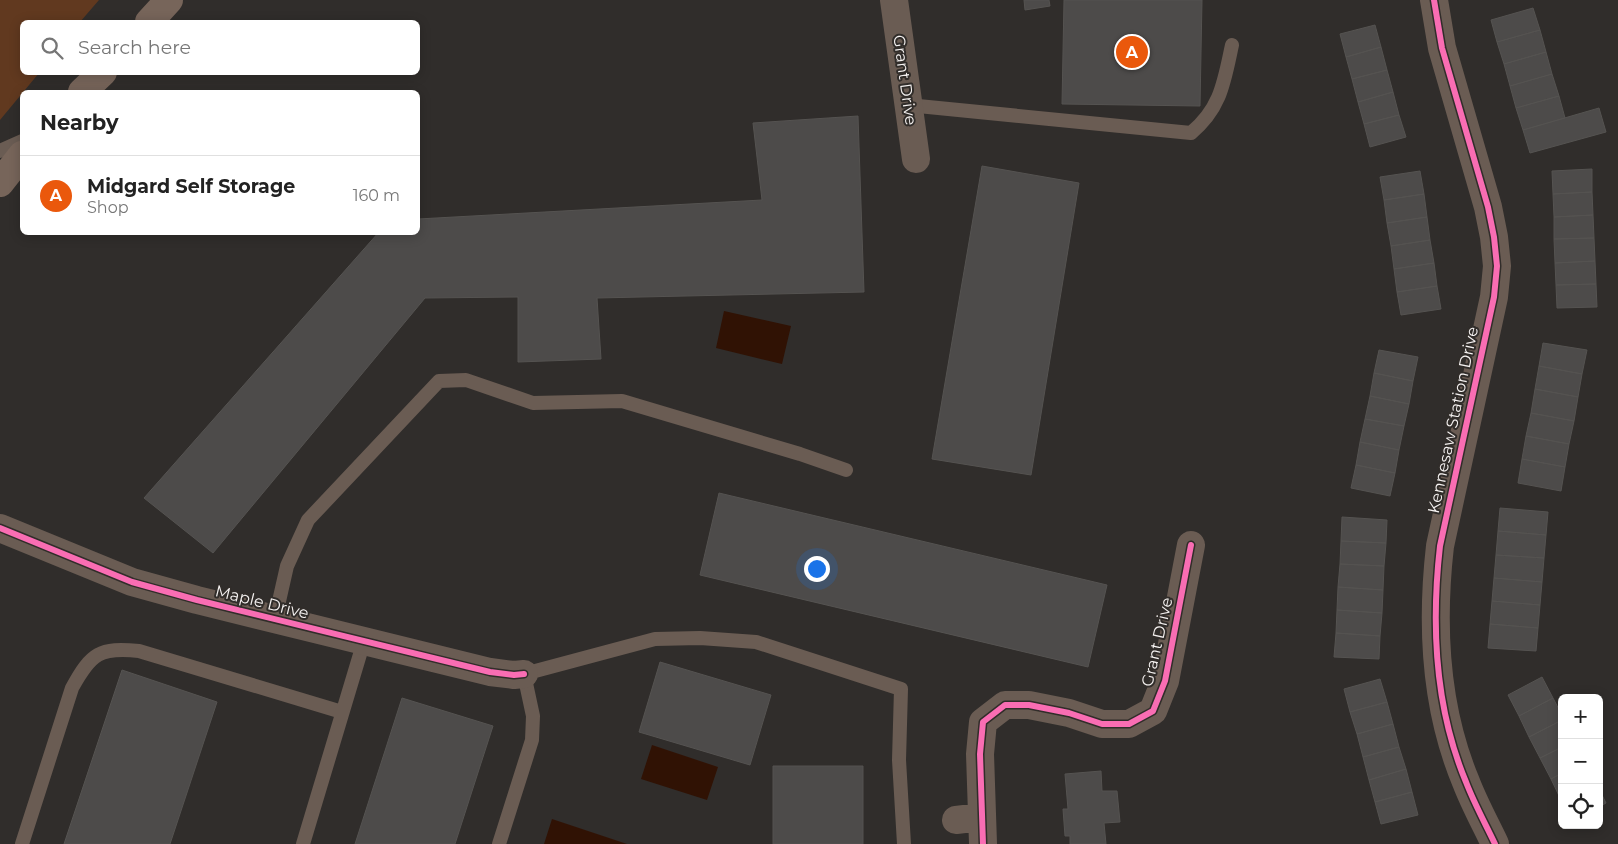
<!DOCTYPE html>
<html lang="en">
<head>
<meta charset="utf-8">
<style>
	:root { --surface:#fff; --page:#f2f2f2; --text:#222; --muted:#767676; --line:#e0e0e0; --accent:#ea580c }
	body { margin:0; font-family:Montserrat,sans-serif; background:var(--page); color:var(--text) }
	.controls { position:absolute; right:15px; bottom:15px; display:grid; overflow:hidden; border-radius:8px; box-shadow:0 2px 12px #0003 }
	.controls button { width:45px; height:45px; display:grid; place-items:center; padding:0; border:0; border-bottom:1px solid var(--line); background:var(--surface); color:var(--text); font:25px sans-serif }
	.you { position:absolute; left:816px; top:568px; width:18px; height:18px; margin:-12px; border:4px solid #fff; border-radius:50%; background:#1a73e8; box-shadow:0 0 0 8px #1a73e833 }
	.badge { display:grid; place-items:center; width:32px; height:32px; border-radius:50%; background:var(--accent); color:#fff; font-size:16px; font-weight:700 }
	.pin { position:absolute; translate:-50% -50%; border:2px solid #fff; box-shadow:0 1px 5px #0006 }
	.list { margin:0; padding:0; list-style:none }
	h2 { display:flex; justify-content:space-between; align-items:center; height:65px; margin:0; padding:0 20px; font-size:21px }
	h2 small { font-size:16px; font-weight:400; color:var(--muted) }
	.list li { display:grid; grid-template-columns:32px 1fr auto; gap:15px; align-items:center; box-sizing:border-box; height:80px; padding:0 20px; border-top:1px solid var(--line) }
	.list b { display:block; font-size:19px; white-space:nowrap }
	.list p { margin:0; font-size:16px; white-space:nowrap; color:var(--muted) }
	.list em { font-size:16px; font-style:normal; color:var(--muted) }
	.icon { flex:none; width:28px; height:28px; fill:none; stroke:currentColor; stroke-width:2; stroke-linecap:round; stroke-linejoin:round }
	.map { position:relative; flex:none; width:1618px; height:844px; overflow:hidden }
	.search { position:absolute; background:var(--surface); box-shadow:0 2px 12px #0003; left:20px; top:20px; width:400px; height:55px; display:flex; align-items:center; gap:12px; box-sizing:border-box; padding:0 18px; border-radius:8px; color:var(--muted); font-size:19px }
	.panel { position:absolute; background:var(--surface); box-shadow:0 2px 12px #0003; left:20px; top:90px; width:400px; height:145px; border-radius:8px }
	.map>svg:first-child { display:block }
</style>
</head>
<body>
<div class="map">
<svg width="1618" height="844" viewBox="0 0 1618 844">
	<rect width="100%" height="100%" fill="#302d2b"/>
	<!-- green -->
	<path fill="#61391f" d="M0,0h99l-19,22h-58v50l17,1 -39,47z"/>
	<!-- water -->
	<path fill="#301204" d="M724,311l67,15 -9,38 -66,-16z
		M652,745l66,22 -11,33 -66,-21z
		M552,819l75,25h-83z"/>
	<!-- building -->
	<path fill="#4d4b4a" stroke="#555351" d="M1024,0h25l1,6 -25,4z
		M1064,0h138l-2,106 -138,-2z
		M1533,8l7,22 -43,12 -6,-22z
		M1375,25l6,22 -35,10 -6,-23z
		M1540,30l6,22 -42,12 -7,-22z
		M1381,47l6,23 -35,9 -6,-22z
		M1546,52l6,22 -42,12 -6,-22z
		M1387,70l6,22 -35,10 -6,-23z
		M1552,74l7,22 -43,12 -6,-22z
		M1393,92l6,23 -35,9 -6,-22z
		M1559,96l6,22 -42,12 -7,-22z
		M1599,108l7,24 -76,21 -7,-23z
		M1399,115l7,22 -36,10 -6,-23z
		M858,116l6,176 -267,6 4,61 -83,3v-65l-93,1 -212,255 -69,-55 235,-266h39v-13l344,-19 -9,-77z
		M982,166l97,17 -48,292 -99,-16z
		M1592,169v23l-39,2 -1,-23z
		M1420,171l4,23 -40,6 -4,-23z
		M1592,192l1,23 -39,2 -1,-23z
		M1424,194l3,23 -40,6 -3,-23z
		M1593,215l1,23 -40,1v-22z
		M1427,217l3,23 -39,6 -4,-23z
		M1594,238l1,23 -40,2 -1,-24z
		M1430,240l4,23 -40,6 -3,-23z
		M1595,261l1,23 -40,1 -1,-22z
		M1434,263l3,23 -40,6 -3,-23z
		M1596,284l1,23 -40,1 -1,-23z
		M1437,286l4,23 -40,6 -4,-23z
		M1543,343l44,7 -5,24 -43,-8z
		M1379,350l39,7 -5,24 -39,-8z
		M1539,366l43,8 -4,23 -43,-8z
		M1374,373l39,8 -4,23 -39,-8z
		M1535,389l43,8 -4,24 -43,-8z
		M1370,396l39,8 -5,22 -39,-7z
		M1531,413l43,8 -5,23 -43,-8z
		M1365,419l39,7 -5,24 -39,-8z
		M1526,436l43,8 -4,23 -43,-8z
		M1360,442l39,8 -4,23 -39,-8z
		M1522,459l43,8 -4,24 -43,-8z
		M1356,465l39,8 -5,23 -39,-8z
		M719,493l388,92 -19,82 -388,-92z
		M1500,508l48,4 -2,23 -48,-4z
		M1342,517l45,3 -1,23 -45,-2z
		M1498,531l48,4 -2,23 -48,-3z
		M1341,541l45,2 -2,23 -44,-2z
		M1496,555l48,3 -2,24 -48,-4z
		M1340,564l44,2 -1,24 -45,-3z
		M1494,578l48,4 -2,23 -48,-4z
		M1338,587l45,3 -1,23 -45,-3z
		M1492,601l48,4 -2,23 -48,-4z
		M1337,610l45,3 -2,23 -44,-3z
		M1490,624l48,4 -2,23 -48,-3z
		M1336,633l44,3 -1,23 -45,-2z
		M660,662l111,33 -21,70 -111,-33z
		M122,670l95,32 -47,142h-106z
		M1542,677l11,21 -34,18 -11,-21z
		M1380,679l7,23 -37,10 -6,-23z
		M402,698l91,28 -38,118h-100z
		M1553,698l9,17v5l-33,17 -10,-21z
		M1387,702l6,22 -36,10 -7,-22z
		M1562,720v27l-22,11 -11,-21z
		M1393,724l6,23 -36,10 -6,-23z
		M1399,747l7,22 -37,11 -6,-23z
		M1562,747v26l-11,6 -11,-21z
		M773,766h90v78h-90z
		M1406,769l6,23 -37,10 -6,-22z
		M1101,771l1,20h15l3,31 -16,1 2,21h-36v-8h-5l-2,-27h5l-3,-35z
		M1562,773v26l-1,1 -10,-21z
		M1599,789l7,14 -7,4z
		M1412,792l6,23 -37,9 -6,-22z"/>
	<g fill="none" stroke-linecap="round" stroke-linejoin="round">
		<!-- service -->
		<path stroke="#6a5c53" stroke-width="14" d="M908,105l283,28c30,-25 33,-51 41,-88
			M0,151l22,-10
			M275,619l12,-53 21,-46 131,-139 27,-1 67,23 89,-2 178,53 46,16
			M22,844l50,-156c19,-35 28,-41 67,-37l203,61
			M303,844l61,-203
			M499,844l33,-104 1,-24 -9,-42 131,-35 45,-1 56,4 145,47 -2,71 5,84"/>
		<!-- minor -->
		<path stroke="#6a5c53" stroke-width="28" d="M894,0l22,159
			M1434,0l8,48 46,159 6,30 3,29 -3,31 -54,249c-9,79 -5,162 26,236 8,21 19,41 29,62
			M0,528l132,54 65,18 293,72 24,3 10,-1
			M956,820l25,-3
			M983,844l-3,-90 3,-32 22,-17h24l40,8 33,11h27l24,-13 12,-30 26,-136"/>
		<!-- secondary -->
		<path stroke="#77655a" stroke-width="28" d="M149,22l20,-22
			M82,92l21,-20
			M0,183l22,-28"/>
		<defs>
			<path id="cycleway" d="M1434,0l8,48 46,159 6,30 3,29 -3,31 -54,249c-9,79 -5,162 26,236 8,21 19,41 29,62
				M0,528l132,54 65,18 293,72 24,3 10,-1
				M983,844l-3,-90 3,-32 22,-17h24l40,8 33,11h27l24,-13 12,-30 26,-136"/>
		</defs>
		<!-- cycleway casing -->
		<use href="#cycleway" stroke="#312d2a" stroke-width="9"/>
		<!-- cycleway -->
		<use href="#cycleway" stroke="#f96db3" stroke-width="6"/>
	</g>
	<g text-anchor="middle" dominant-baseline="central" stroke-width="4" stroke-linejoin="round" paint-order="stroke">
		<!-- street labels -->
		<g font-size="16" fill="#f6f3f2" stroke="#312d2a">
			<text transform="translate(905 80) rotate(82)">Grant Drive</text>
			<text transform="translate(1453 420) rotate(-78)">Kennesaw Station Drive</text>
			<text transform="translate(262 602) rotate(14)">Maple Drive</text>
			<text transform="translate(1157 642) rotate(-77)">Grant Drive</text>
		</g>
	</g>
</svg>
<div class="controls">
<button>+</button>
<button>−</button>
<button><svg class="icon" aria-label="locate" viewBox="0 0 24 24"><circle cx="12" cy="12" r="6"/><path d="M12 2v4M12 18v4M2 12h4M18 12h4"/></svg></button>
</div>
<div class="you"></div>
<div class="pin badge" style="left:1132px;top:52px">A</div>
<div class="search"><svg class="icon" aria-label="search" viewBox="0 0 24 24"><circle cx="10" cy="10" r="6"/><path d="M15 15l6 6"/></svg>Search here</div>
<section class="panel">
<h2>Nearby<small></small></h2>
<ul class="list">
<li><span class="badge">A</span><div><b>Midgard Self Storage</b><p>Shop</p></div><em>160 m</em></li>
</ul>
</section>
</div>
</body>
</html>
